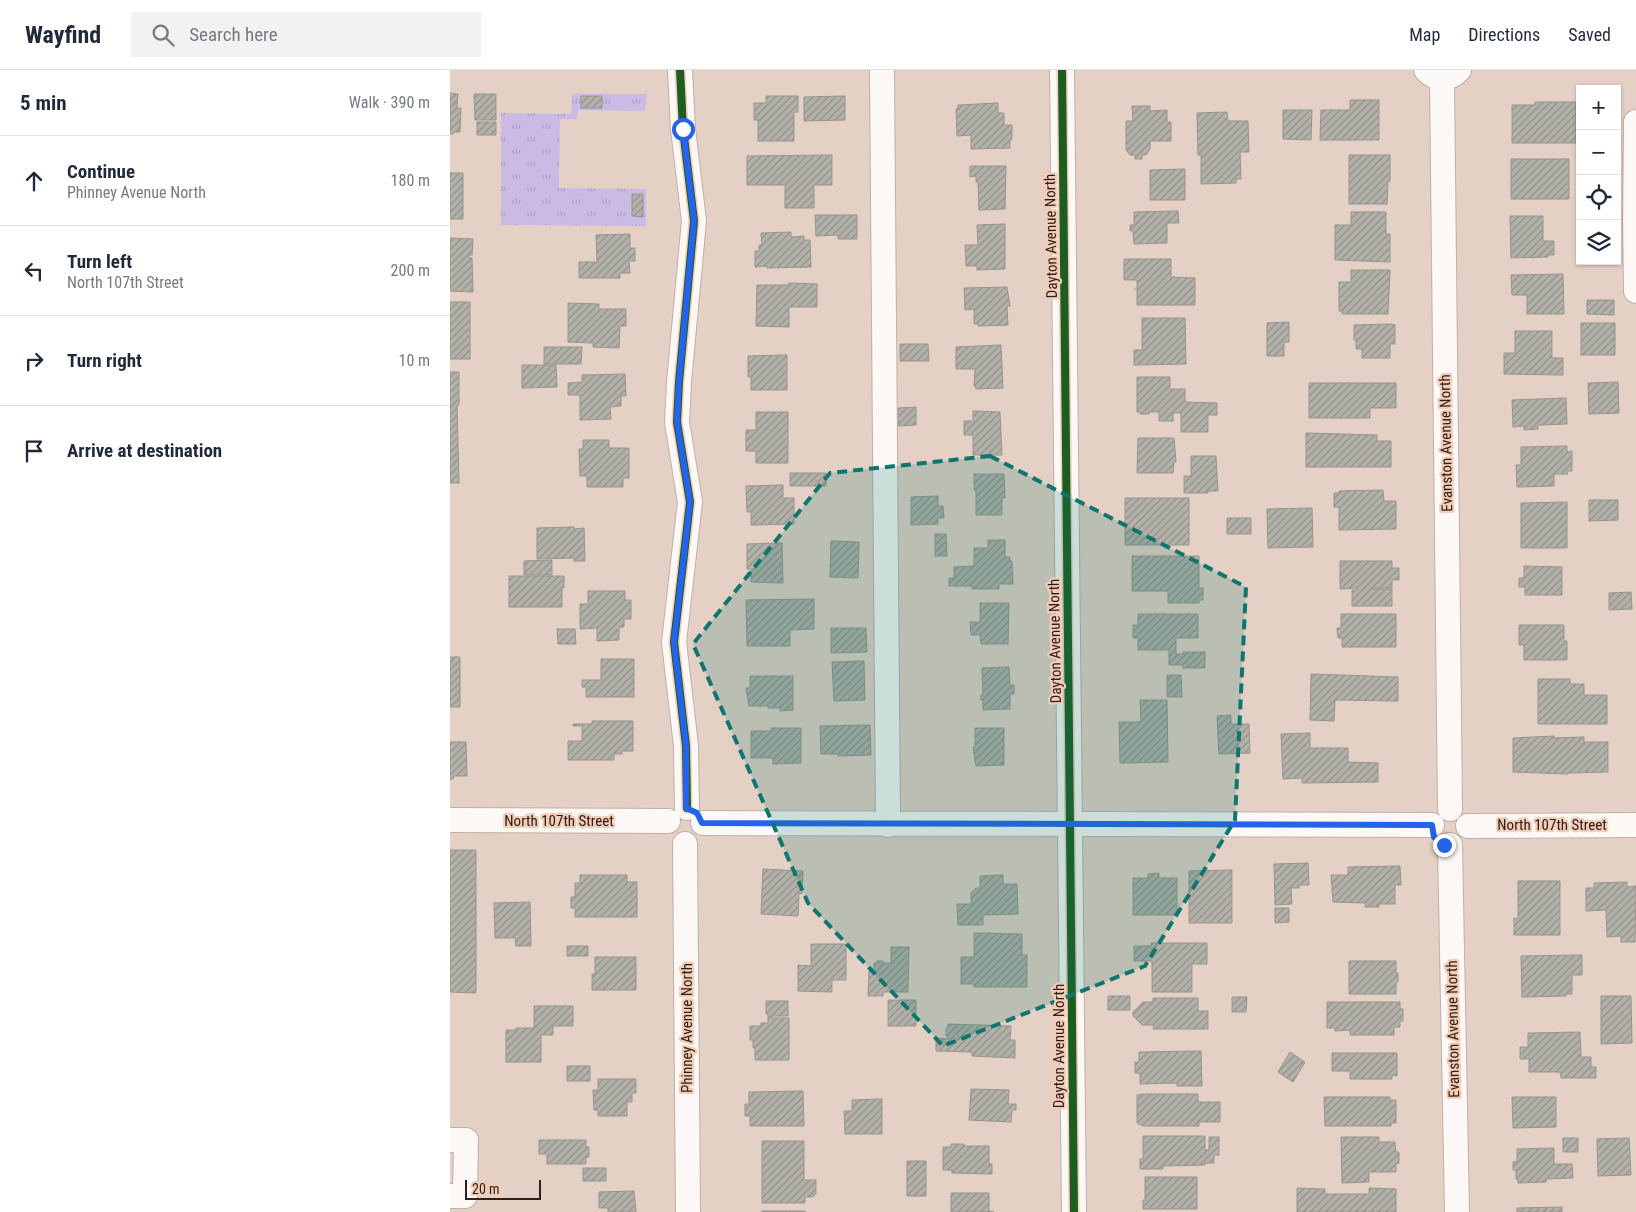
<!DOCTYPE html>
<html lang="en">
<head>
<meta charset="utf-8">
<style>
	:root { --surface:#fff; --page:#f2f2f3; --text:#1f2937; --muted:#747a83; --line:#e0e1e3 }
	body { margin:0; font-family:"Roboto Condensed",sans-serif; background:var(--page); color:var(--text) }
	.controls { position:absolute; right:15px; top:15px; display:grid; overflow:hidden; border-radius:0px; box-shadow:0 1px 4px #0004 }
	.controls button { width:45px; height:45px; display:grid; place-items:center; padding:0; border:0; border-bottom:1px solid var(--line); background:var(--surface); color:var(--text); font:25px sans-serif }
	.scale { position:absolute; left:15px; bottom:12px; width:76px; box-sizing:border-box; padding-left:5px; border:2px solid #2e2018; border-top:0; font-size:14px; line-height:18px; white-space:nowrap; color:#2e2018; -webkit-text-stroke:4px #f3ccb7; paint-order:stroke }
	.stop { position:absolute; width:15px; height:15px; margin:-11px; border:4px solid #2563eb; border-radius:50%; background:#fff }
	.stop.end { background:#2563eb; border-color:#fff; box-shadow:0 1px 5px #0008 }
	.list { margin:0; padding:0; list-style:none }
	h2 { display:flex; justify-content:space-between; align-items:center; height:65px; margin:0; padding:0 20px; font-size:21px }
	h2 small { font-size:16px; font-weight:400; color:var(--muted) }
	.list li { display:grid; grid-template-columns:32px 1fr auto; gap:15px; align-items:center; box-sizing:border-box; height:90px; padding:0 20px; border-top:1px solid var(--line) }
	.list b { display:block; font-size:19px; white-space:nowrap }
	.list p { margin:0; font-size:16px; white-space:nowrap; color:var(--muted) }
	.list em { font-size:16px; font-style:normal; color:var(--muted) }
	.icon { flex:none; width:28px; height:28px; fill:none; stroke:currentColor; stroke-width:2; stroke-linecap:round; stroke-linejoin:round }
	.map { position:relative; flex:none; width:1186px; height:1142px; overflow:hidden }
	header { display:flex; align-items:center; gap:30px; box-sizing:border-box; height:70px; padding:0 25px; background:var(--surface); border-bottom:1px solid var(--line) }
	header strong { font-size:24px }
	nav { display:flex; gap:28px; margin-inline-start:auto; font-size:18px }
	.search { width:350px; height:45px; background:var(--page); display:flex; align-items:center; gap:12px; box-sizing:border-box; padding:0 18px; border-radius:0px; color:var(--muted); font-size:19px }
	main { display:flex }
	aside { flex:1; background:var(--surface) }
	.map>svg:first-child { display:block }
</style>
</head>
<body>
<header>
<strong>Wayfind</strong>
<div class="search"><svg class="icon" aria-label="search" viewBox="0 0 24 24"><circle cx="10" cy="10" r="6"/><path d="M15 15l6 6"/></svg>Search here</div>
<nav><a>Map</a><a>Directions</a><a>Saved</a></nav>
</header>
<main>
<aside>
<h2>5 min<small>Walk · 390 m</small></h2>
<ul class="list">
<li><svg class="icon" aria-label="ahead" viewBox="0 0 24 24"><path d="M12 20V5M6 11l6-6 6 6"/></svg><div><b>Continue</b><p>Phinney Avenue North</p></div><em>180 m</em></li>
<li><svg class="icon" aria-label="left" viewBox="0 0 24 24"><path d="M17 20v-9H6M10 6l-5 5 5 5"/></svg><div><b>Turn left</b><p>North 107th Street</p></div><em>200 m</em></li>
<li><svg class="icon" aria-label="right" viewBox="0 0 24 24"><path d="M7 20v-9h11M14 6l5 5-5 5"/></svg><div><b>Turn right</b></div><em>10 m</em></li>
<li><svg class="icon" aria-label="arrive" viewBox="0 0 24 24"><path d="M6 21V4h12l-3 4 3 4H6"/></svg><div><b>Arrive at destination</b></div></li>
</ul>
</aside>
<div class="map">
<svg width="1186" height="1142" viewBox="0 0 1186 1142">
	<defs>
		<pattern id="park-tufts" width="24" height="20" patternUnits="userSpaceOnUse" patternTransform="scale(1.25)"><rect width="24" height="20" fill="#cbbbe4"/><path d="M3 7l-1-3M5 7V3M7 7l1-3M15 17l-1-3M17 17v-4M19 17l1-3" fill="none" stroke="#afa0c3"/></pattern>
		<pattern id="building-hatch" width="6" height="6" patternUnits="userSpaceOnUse" patternTransform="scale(1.25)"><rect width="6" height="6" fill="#b3b2aa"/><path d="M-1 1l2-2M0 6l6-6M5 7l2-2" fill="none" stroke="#929089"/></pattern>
	</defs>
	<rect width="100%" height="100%" fill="#e5d0c5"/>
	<!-- park -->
	<path fill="url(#park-tufts)" d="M122,24h75l-2,17 -67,-1 -1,9h-17l-1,66v3l87,1v37l-145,-1v-112l70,1z"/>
	<!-- building -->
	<path fill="url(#building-hatch)" stroke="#96958c" d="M0,23l8,1 -1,14h4l-1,24h-6l-1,2h-3z
		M24,24h22v26h-21z
		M131,26h21v12h-21z
		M316,26h32v16h-4v29h-36v-21h-4v-17h12z
		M395,26v24l-41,1v-24z
		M900,30h29v40h-59l1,-30h29z
		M1085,32h41v41h-64v-38h23z
		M548,33v10h6v12h8v14l-2,1v8l-39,1v-14l-14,1 -1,-27h2v-4z
		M682,36h18v5l17,-1v12h4v19h-21v8l-4,6h-4v4h-7v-4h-5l-4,-5v-29h7z
		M833,40h29l-1,30 -28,-1z
		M777,42l1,9h20l1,31h-9l1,27h-5v4l-35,1v-29h-3l-1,-42z
		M27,52h19v13h-19z
		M382,85v30h-18v23h-29v-23h-38v-29z
		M899,85h41v26h-2l-1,23h-38z
		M1061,89h58v40h-58z
		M520,96h36l-1,43 -26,1 -1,-28h-2v-6l-6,1z
		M735,99v31h-35v-30z
		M0,103h13v46h-13z
		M182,124h11v23l-11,-1z
		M728,141l1,12h-12v20l-33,1 -1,-13h-3v-6h4v-13z
		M901,142h35v22h4v28l-55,-2v-35h16z
		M365,145h42v24h-19v-4l-22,1z
		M1060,146h33v25h11v14h-6v2l-37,1z
		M555,154v45l-28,1v-4h-11l-1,-21h13l-1,-20z
		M341,162v5l13,-1v4h6l1,27 -44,1v-2l-12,1v-16h4v-6h3l-1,-12z
		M180,164v14h5v13h-6l1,12h-10v5h-41v-16h18l-1,-27z
		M0,168l23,1 -1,16h-3v3h3l1,34 -23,-1z
		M674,189h47v18l24,1v27h-58v-25h-13z
		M901,200h39l-2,44h-46v-3h-3v-29h12z
		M1113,204l1,40h-37v-19h-15l-1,-20z
		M339,213l28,1v23h-28v20l-33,-1 1,-41h31z
		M557,217l3,19h-3l1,19 -30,1v-2h-4v-15l-9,1 -1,-22z
		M1137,230h27v15l-27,-1z
		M0,232h20v57h-20z
		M118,233l31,1v5h27v17h-6l-1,22 -26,-1v-4l-25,-1z
		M692,248h43l1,46 -52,1v-15h8z
		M839,252v20h-5v14h-17v-33z
		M1131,253h34v32h-34z
		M941,254l4,1v19h-5v14h-28v-9h-6v-9h-2v-15z
		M1065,261h37v27h11v17l-59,-1v-21h11z
		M450,274h28l1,17h-29z
		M551,275l2,43 -27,1 -1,-3h-1l1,-17h-19v-22z
		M94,277h38l-1,17h-37z
		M337,285v35h-36v-13h-3v-21z
		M72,295h34l1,22 -35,1z
		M0,302h9v33h-2l2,78h-9z
		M175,304l1,22h-5v10l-11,1 1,12 -31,1v-25h-12v-12l14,-1v-7z
		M687,307h33v12h15v13l32,1v12h-9v17h-27v-19h-8v8h-14v-9h-10v2h-9v-2h-3z
		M1168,312l1,31 -30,1 -1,-31z
		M859,313h87v25h-26v10h-61z
		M1116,328l1,26 -29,1v4l-14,1v-4l-11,1 -1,-27z
		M466,337v18l-18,1v-18z
		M523,341l27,1 2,43h-29v-20h-9v-14h9z
		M306,342h32v51h-32v-12h-10v-21h10z
		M856,363l71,2v6h14v26h-85z
		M688,368h36l2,24h-2l-1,11h-36z
		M133,370h26v8h20v30h-6v9h-36v-11h-7l-1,-27h4z
		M1117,376v6l5,-1v20h-5l1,3h-14v12l-37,1 -1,-22h5v-18z
		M741,386h25l2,35h-10v2h-24v-17h7z
		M340,403h36v13h-36z
		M524,404h30l1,24h-3v17h-26v-25h-2z
		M333,415v13h11v26l-43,1v-13h-4l-1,-26z
		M933,420l1,11h12v28l-57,1v-23h-5v-14h5v-2z
		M488,426v10h5l1,12h-6v6l-27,1v-28z
		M675,428h64v47h-64z
		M1139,430h29v20l-29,1z
		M1117,432v46h-46v-45z
		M862,438l1,39 -45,1 -1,-39z
		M777,448h24v16h-24z
		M124,457v2l10,-1 1,33h-11v-3l-37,1v-31z
		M485,464h11l1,22h-12z
		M538,470h17v17h5v4h2l1,23h-14v5h-27v-3h-23v-8h5v-11l20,-1v-18h14z
		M381,471l28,1 -1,36 -28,-1z
		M332,473l1,40 -32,-1v-13h-4v-25z
		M682,486h67v32h4v12h-4v3h-31v-12h-36z
		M102,490v15h-28v-14z
		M890,491h52v7h7v12h-7v8h-21v1h21v17h-40v-16h5v-2l-17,1z
		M1074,496l38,1v28h-37v-8h-6v-9h5z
		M59,506h55v12h-2v19h-53z
		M138,521h37v9h6v19h-7v8h-5v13l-22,1v-13l-17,1v-25h8z
		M1181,522l1,17 -23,1v-17z
		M364,529v30l-24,1v16h-43l-1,-46z
		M530,533h29l-1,41h-27l-1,-9h-9l-1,-13h10z
		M688,544h60v24h-22v16h7v-2h22v16h-22v-3h-14v-15h-31v-12h-5v-13h5z
		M891,544h55v33h-54v-9h-4l-1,-10h4z
		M1069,555h45v16h3v19h-43v-15h-5z
		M381,558h35l1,24 -36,1z
		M107,559h18l1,15h-18z
		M0,587h10v50h-10z
		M151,589h33v38h-48v-10h-4v-7h19z
		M414,591l1,39 -31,1 -2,-39z
		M559,597l1,18h4v9h-4v15l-27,1v-10h-2v-5h2l-1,-27z
		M861,604l87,3v24l-63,-1 -1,21 -24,-1z
		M717,605h14l1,22h-15z
		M300,606h43v34l-13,1v-3h-12v-2h-19l-3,-18h4z
		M1088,609h32v5h14v11h23v29h-69z
		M690,630h27l1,62 -48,1 -1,-41h22z
		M781,645v9h18l1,29 -31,1 -2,-38z
		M142,651h41v30h-11v3h-8v6h-46v-19h14v-15h-9v-2h19z
		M420,655l1,30 -33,1v-2h-17l-1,-28z
		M321,658h30v35l-28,1v-6h-22v-27h20z
		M525,658h29v37l-28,1 -3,-19h2z
		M860,663v15h38v14l30,1v19l-76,1v-5l-19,1 -2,-45z
		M1104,666v2l30,-1v5h24v30l-40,1v1l-55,-2v-34z
		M0,672h16l1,34h-13l-1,3h-3z
		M0,780h26v143l-26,-1z
		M858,793l1,22h-10v3h-8l1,16 -17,1 -1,-41z
		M950,796l1,19h-6v19h-16v3h-14v-4l-32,-1 -2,-27h17v-8z
		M313,799l40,2 -1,23 -3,-1 -1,23 -37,-2z
		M782,800v53h-43v-52z
		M709,803v5h18v37h-44v-37h15v-4z
		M130,805h47v7h10v35h-62v-9h-4v-11h4v-14h5z
		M553,805v9h14l1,30 -35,1v10h-25l-1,-21h14v-11l5,-5h4v-12z
		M1068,811h42v54h-46v-17l4,1z
		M1177,812v5l9,-1 -1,56h-14v-6l-14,1 -1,-27 -20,1v-23h8v-5z
		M80,832l1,44h-15l-1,-8h-20l-1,-35z
		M825,838h14v14l-14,1z
		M524,863l48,1v21h5v32h-53v-3h-13v-27h13z
		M701,873h56v21h-15v28h-40v-31h-18v-15h17z
		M361,874h35v36h-14v12l-34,-1v-26l13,1z
		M117,876h21v10h-21z
		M441,877h18l-1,45h-25v4h-15l1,-25h5v-8h3v-2h6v2h8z
		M1132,885v20h-10v19h-6v2l-44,1 -1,-41z
		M145,887h41v33h-44v-16h3z
		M899,891h47v12h2v9h-2v12h-47z
		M658,926h22v14h-22z
		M1151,926h30l1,47 -31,1z
		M782,927h15l-1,15h-14z
		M703,928h45v13h10v18h-55l1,-4h-12l-9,-9v-4l10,-10h10z
		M438,930h28v26h-28z
		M316,931h22v15h-16v2h17v42h-34v-12h-2v-8h-3v-14h11v-3h7v-9h-2z
		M877,932h73v7h3v12h-3v6h-6v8h-44v-5l-15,1v-3h-8z
		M84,936h39v20h-20v9h-12v27h-35v-32h10v-2h18z
		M498,954l63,2 -1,14h5v18l-43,-2v-4l-36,-1v-13l12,1v-3h-2v-8h2z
		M1130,962l1,25h10v10h5v11h-35l-1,-6h-31v-13h-9v-12h8v-14z
		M751,981l1,35h-25v-3l-37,1v-11h-5v-11h4v-10z
		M840,982l15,10 -12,20 -15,-10z
		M882,983h65v23l-5,-1v4h-42v-8h-18z
		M117,996h23v15h-23z
		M148,1009h38v14h-4v9h-5v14h-29v-6h-4l-1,-20h5z
		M521,1019l38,1 -1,14h8v6h-4l-1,12 -42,-2z
		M353,1021l1,35h-54v-10h-5v-12h4v-12z
		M692,1024h56v8h22v20h-21v4h-56l-6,-3v-28z
		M874,1027h66v3h6v23h-5v3h-66z
		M1062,1027h44v30l-43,1z
		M432,1029v35h-37l-1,-23h8v-11z
		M693,1066h62v14h4v-13h10v18h-5v8h-9v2l-42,1v3h-23v-10h3z
		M891,1067h38v5h16l1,10h3v11l-3,1v8h-27v10l-27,1z
		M1113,1068h15v14h-15z
		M1179,1068l2,37 -33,1 -1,-37z
		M89,1070h47v7h3v10h-3v7h-39v-10h-8z
		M312,1071h42v39h12v14l-4,3h-7v6h-43z
		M501,1074h13v2h25v18h3v10l-40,-1v-3h-9v-23h8z
		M1104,1078v16h18l1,14 -27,1v3l-28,1v-4h-2v-9h-3v-8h4v-13z
		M457,1091h19v35h-19z
		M133,1098h23v13h-23z
		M695,1107h52v32h-54v-9h2z
		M847,1118l28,1v5h44v-6l27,1v23h-99z
		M184,1121l2,21h-28v-4h-9v-16z
		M501,1123h38v18l5,1h-43z
		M1112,1137v5h-45v-4z
		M312,1141h43v1h-43z"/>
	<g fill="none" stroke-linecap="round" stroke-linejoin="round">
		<defs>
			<path id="minor" d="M230,0l3,59 11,92 -15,161 -2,40 13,80 -16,140 12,104 1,62
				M432,0l6,755
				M612,0l12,1142
				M976,0c9,10 24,10 33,0
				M992,8l8,731
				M1186,52l-1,99 1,70
				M0,750l218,1
				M253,753l729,2
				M1018,756l168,-1
				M235,774l3,368
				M1000,775l7,367
				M0,1070h16l-1,56h-15"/>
		</defs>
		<!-- minor casing -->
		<use href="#minor" stroke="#c1b0a8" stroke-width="26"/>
		<!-- path -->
		<path stroke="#beb6b3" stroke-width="3" stroke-dasharray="4 2.5" stroke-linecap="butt" d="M684,219h3"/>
		<!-- minor -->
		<use href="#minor" stroke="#fbf8f6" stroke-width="24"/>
		<defs>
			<path id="cycleway" d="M230,0l3,59 11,92 -15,161 -2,40 13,80 -16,140 12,104 1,62
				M612,0l12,1142"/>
		</defs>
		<!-- cycleway casing -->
		<use href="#cycleway" stroke="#f3ccb7" stroke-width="11"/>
		<!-- cycleway -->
		<use href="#cycleway" stroke="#1b5e20" stroke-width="8"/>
	</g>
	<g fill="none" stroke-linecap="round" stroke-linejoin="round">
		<!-- route -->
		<path stroke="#2563eb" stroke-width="6" d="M233,59l11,91 -15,162 -2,40 13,80 -16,140 12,104v62l11,5 5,10 730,2 2,12 10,8"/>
	</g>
	<!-- marked area -->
	<path fill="#0f766e" fill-opacity="0.2" stroke="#0f766e" stroke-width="4" stroke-dasharray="10 6" stroke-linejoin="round" d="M540,386l256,131 -11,233 -90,146 -202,80 -135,-143 -115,-259 137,-171z"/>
	<g text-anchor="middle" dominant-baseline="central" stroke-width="4.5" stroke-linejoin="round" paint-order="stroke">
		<!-- street labels -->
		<g font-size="15" fill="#2e2018" stroke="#f3ccb7">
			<text transform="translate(601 166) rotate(-91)">Dayton Avenue North</text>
			<text transform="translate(996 373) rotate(-91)">Evanston Avenue North</text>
			<text transform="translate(605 571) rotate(-91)">Dayton Avenue North</text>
			<text x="109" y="751">North 107th Street</text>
			<text x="1102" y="755">North 107th Street</text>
			<text transform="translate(237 958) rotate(-90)">Phinney Avenue North</text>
			<text transform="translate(1003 959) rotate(-91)">Evanston Avenue North</text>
			<text transform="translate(609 976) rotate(-90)">Dayton Avenue North</text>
		</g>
	</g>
</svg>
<div class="controls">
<button>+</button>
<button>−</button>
<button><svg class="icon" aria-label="locate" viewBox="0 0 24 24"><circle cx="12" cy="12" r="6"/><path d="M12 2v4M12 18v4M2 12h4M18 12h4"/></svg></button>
<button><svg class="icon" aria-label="layers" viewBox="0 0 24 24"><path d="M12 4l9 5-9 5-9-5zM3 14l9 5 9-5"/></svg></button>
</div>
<div class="scale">20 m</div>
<div class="stop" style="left:233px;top:59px"></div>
<div class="stop end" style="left:994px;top:775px"></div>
</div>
</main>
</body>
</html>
